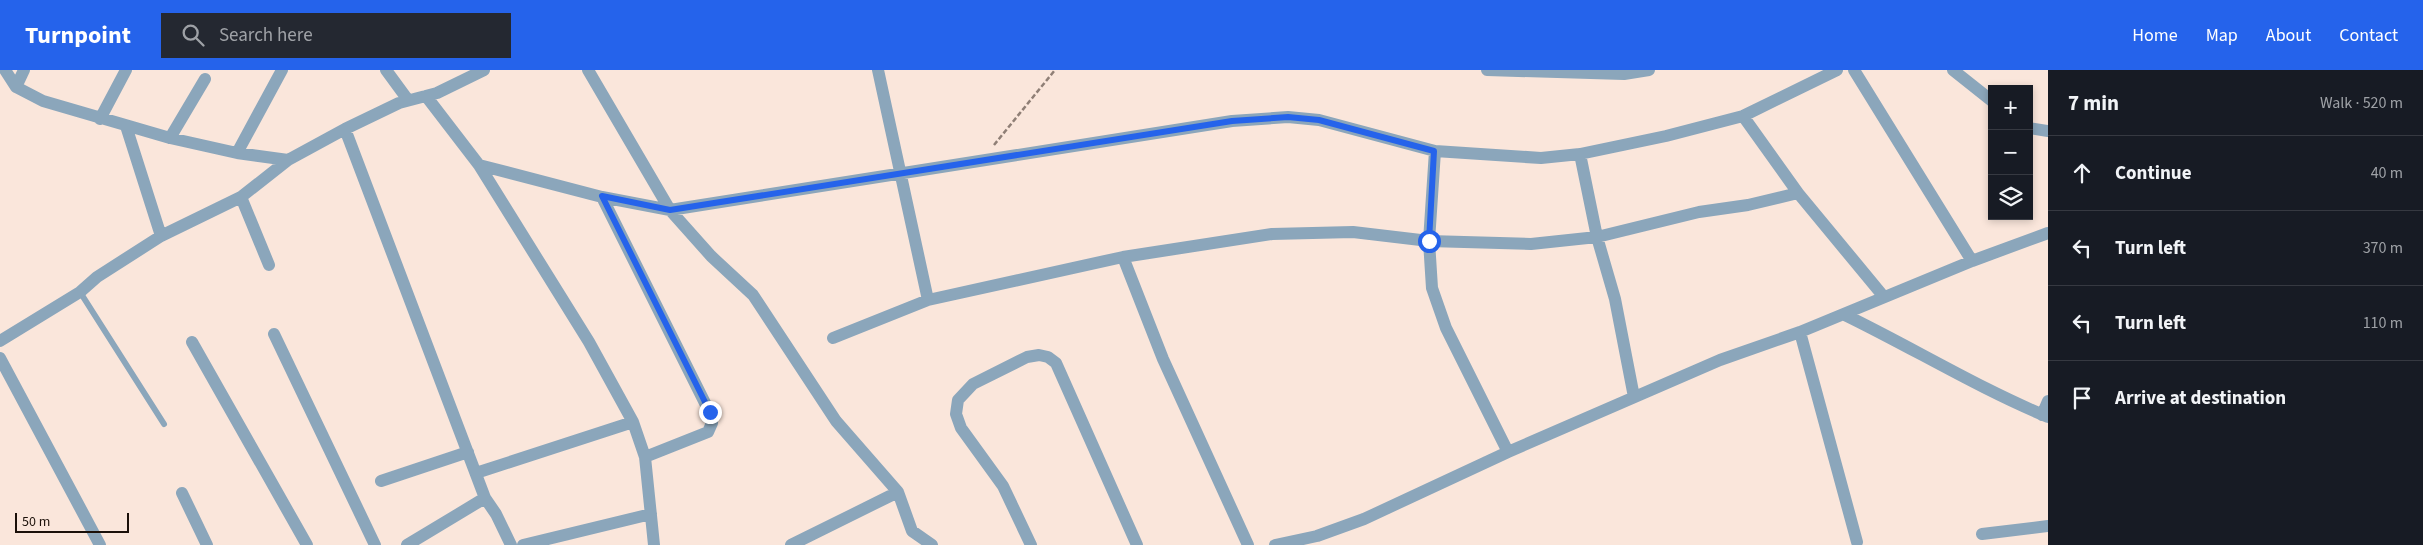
<!DOCTYPE html>
<html lang="en">
<head>
<meta charset="utf-8">
<style>
	:root { --surface:#171b24; --page:#242831; --text:#f1f3f6; --muted:#9ea1a6; --line:#363941; --accent:#2563eb }
	body { margin:0; font-family:"Source Sans 3",sans-serif; background:var(--page); color:var(--text) }
	.controls { position:absolute; right:15px; top:15px; display:grid; overflow:hidden; border-radius:0px; box-shadow:0 2px 8px #0003 }
	.controls button { width:45px; height:45px; display:grid; place-items:center; padding:0; border:0; border-bottom:1px solid var(--line); background:var(--surface); color:var(--text); font:25px sans-serif }
	.scale { position:absolute; left:15px; bottom:12px; width:114px; box-sizing:border-box; padding-left:5px; border:2px solid #1b1009; border-top:0; font-size:14px; line-height:18px; white-space:nowrap; color:#1b1009; -webkit-text-stroke:4px #fae6db; paint-order:stroke }
	.stop { position:absolute; width:15px; height:15px; margin:-11px; border:4px solid #2563eb; border-radius:50%; background:#fff }
	.stop.end { background:#2563eb; border-color:#fff; box-shadow:0 1px 5px #0008 }
	.list { margin:0; padding:0; list-style:none }
	h2 { display:flex; justify-content:space-between; align-items:center; height:65px; margin:0; padding:0 20px; font-size:21px }
	h2 small { font-size:16px; font-weight:400; color:var(--muted) }
	.list li { display:grid; grid-template-columns:32px 1fr auto; gap:15px; align-items:center; box-sizing:border-box; height:75px; padding:0 20px; border-top:1px solid var(--line) }
	.list b { display:block; font-size:19px; white-space:nowrap }
	.list em { font-size:16px; font-style:normal; color:var(--muted) }
	.icon { flex:none; width:28px; height:28px; fill:none; stroke:currentColor; stroke-width:2; stroke-linecap:round; stroke-linejoin:round }
	.map { position:relative; flex:none; width:2048px; height:475px; overflow:hidden }
	header { display:flex; align-items:center; gap:30px; box-sizing:border-box; height:70px; padding:0 25px; background:var(--accent); color:#fff }
	header strong { font-size:24px }
	nav { display:flex; gap:28px; margin-inline-start:auto; font-size:18px }
	.search { width:350px; height:45px; background:var(--page); display:flex; align-items:center; gap:12px; box-sizing:border-box; padding:0 18px; border-radius:0px; color:var(--muted); font-size:19px }
	main { display:flex }
	aside { flex:1; background:var(--surface) }
	.map>svg:first-child { display:block }
</style>
</head>
<body>
<header>
<strong>Turnpoint</strong>
<div class="search"><svg class="icon" aria-label="search" viewBox="0 0 24 24"><circle cx="10" cy="10" r="6"/><path d="M15 15l6 6"/></svg>Search here</div>
<nav><a>Home</a><a>Map</a><a>About</a><a>Contact</a></nav>
</header>
<main>
<div class="map">
<svg width="2048" height="475" viewBox="0 0 2048 475">
	<rect width="100%" height="100%" fill="#fae6db"/>
	<g fill="none" stroke-linecap="round" stroke-linejoin="round">
		<!-- path -->
		<path stroke="#8f7f76" stroke-width="2.5" stroke-dasharray="5 2.5" stroke-linecap="butt" d="M994,75l61,-75"/>
		<!-- lane -->
		<path stroke="#8ba6bb" stroke-width="6" d="M80,222l84,132"/>
		<!-- street -->
		<path stroke="#8ba6bb" stroke-width="12" d="M5,0l11,17 27,14 127,37 67,15 51,7
			M386,0l22,30
			M588,0l82,140 41,46 42,39 83,126 62,71 14,39 20,14
			M878,0l50,230
			M1487,0l137,4 25,-4
			M1854,0l118,191
			M1953,0l39,31
			M16,17l8,-17
			M426,26l53,69 123,32 68,13 562,-89 56,-4 31,3 116,31 106,7 39,-4 86,-18 77,-20 94,-46
			M100,49l26,-49
			M126,56l35,110
			M2029,58l19,3
			M345,59l140,369 11,16 15,31
			M170,68l35,-59
			M1435,81l-6,90 3,47 14,40 62,124
			M237,83l45,-83
			M1580,84l17,83 18,62 19,98
			M479,95l110,177 44,80 12,35 9,88
			M1798,123l86,104
			M241,127l28,68
			M602,127l108,216 2,10 -4,9 -63,25
			M1123,187l40,102 85,186
			M1845,245c68,33 133,73 203,102
			M1800,262l57,210
			M274,264l101,211
			M833,268l95,-38 195,-43 149,-23 81,-2 76,9 102,3 66,-7 102,-25 49,-7 50,-12 -55,-77
			M0,271l80,-49 17,-15 64,-41 80,-39 47,-37 57,-31 54,-26 38,-10 47,-23
			M192,272l115,203
			M0,288l100,187
			M2042,345l6,-14
			M476,403l157,-51
			M381,411l87,-29
			M182,423l25,52
			M1982,464l66,-8
			M407,475l78,-47
			M523,475l128,-31
			M791,475l107,-53
			M1031,475l-28,-59 -42,-58 -5,-14 2,-14 15,-16 54,-27 12,-2 9,2 8,6 81,182
			M1275,475l42,-9 47,-17 144,-67 212,-92 80,-28 172,-71 76,-28"/>
	</g>
	<g fill="none" stroke-linecap="round" stroke-linejoin="round">
		<!-- route -->
		<path stroke="#2563eb" stroke-width="6" d="M710,342l-108,-216 68,14 562,-89 56,-4 31,3 115,31 -5,90"/>
	</g>
</svg>
<div class="controls">
<button>+</button>
<button>−</button>
<button><svg class="icon" aria-label="layers" viewBox="0 0 24 24"><path d="M12 4l9 5-9 5-9-5zM3 14l9 5 9-5"/></svg></button>
</div>
<div class="scale">50 m</div>
<div class="stop" style="left:1429px;top:171px"></div>
<div class="stop end" style="left:710px;top:342px"></div>
</div>
<aside>
<h2>7 min<small>Walk · 520 m</small></h2>
<ul class="list">
<li><svg class="icon" aria-label="ahead" viewBox="0 0 24 24"><path d="M12 20V5M6 11l6-6 6 6"/></svg><div><b>Continue</b></div><em>40 m</em></li>
<li><svg class="icon" aria-label="left" viewBox="0 0 24 24"><path d="M17 20v-9H6M10 6l-5 5 5 5"/></svg><div><b>Turn left</b></div><em>370 m</em></li>
<li><svg class="icon" aria-label="left" viewBox="0 0 24 24"><path d="M17 20v-9H6M10 6l-5 5 5 5"/></svg><div><b>Turn left</b></div><em>110 m</em></li>
<li><svg class="icon" aria-label="arrive" viewBox="0 0 24 24"><path d="M6 21V4h12l-3 4 3 4H6"/></svg><div><b>Arrive at destination</b></div></li>
</ul>
</aside>
</main>
</body>
</html>
